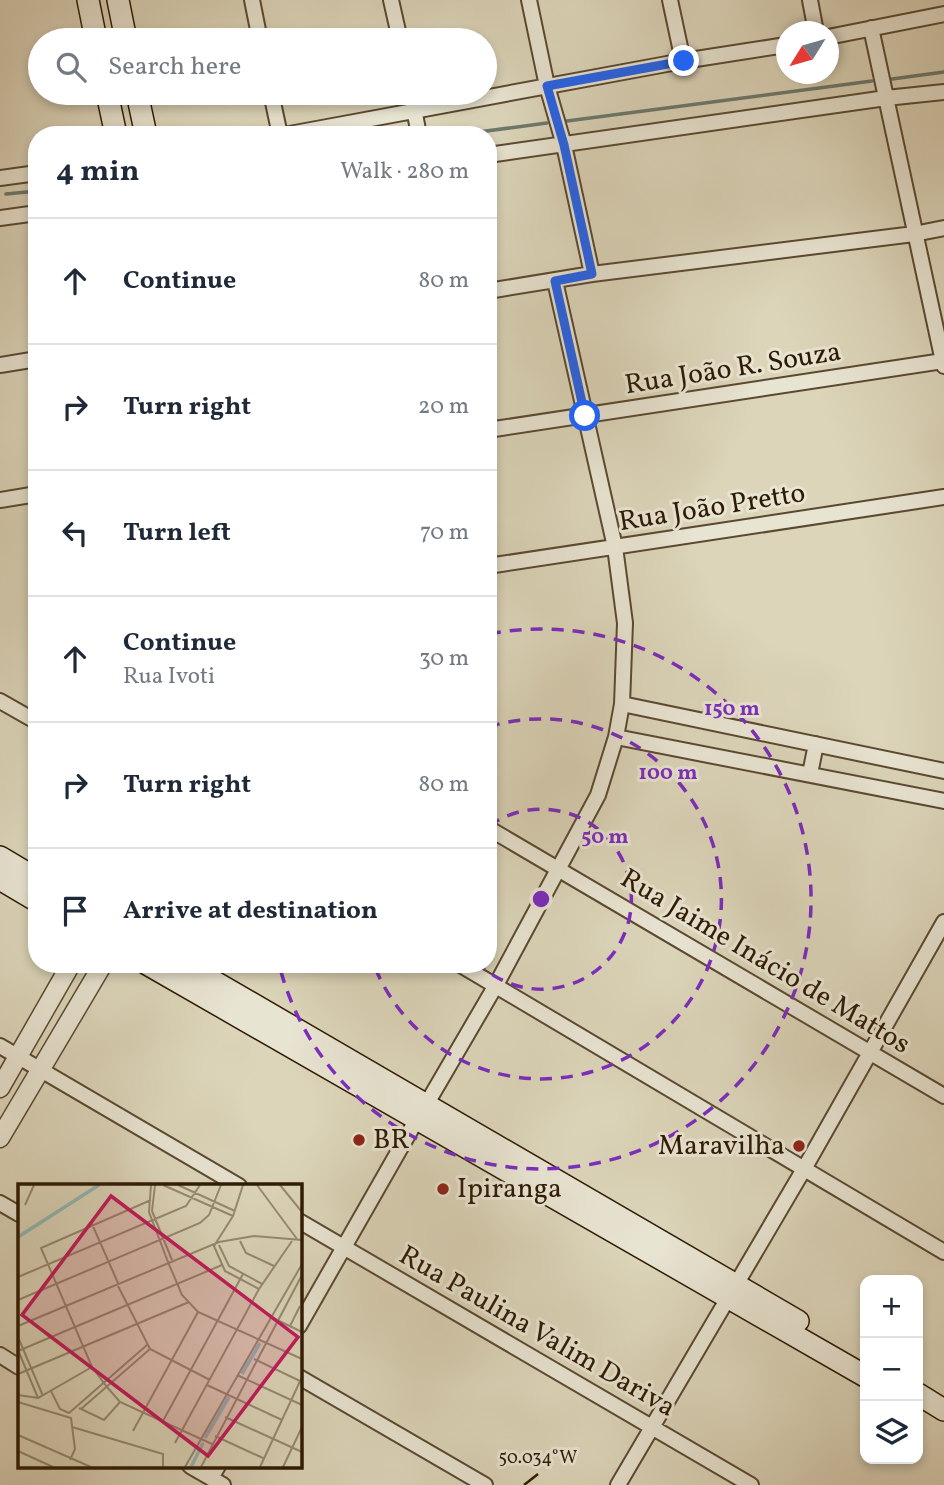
<!DOCTYPE html>
<html lang="en">
<head>
<meta charset="utf-8">
<style>
	:root { --surface:#fff; --page:#f2f2f3; --text:#1f2937; --muted:#747a83; --line:#e0e1e3 }
	body { margin:0; font-family:Vollkorn,serif; background:var(--page); color:var(--text) }
	.controls { position:absolute; right:21px; bottom:21px; display:grid; overflow:hidden; border-radius:14px; box-shadow:0 4px 10px #0003 }
	.controls button { width:63px; height:63px; display:grid; place-items:center; padding:0; border:0; border-bottom:2px solid var(--line); background:var(--surface); color:var(--text); font:35px sans-serif }
	.compass { position:absolute; left:776px; top:21px; width:63px; height:63px; border-radius:50%; background:var(--surface); box-shadow:0 4px 10px #0003; rotate:233deg }
	.stop { position:absolute; width:21px; height:21px; margin:-16px; border:5px solid #2563eb; border-radius:50%; background:#fff }
	.stop.end { background:#2563eb; border-color:#fff; box-shadow:0 2px 7px #0008 }
	.list { margin:0; padding:0; list-style:none }
	h2 { display:flex; justify-content:space-between; align-items:center; height:91px; margin:0; padding:0 28px; font-size:30px }
	h2 small { font-size:23px; font-weight:400; color:var(--muted) }
	.list li { display:grid; grid-template-columns:46px 1fr auto; gap:21px; align-items:center; box-sizing:border-box; height:126px; padding:0 28px; border-top:2px solid var(--line) }
	.list b { display:block; font-size:26px; white-space:nowrap }
	.list p { margin:0; font-size:23px; white-space:nowrap; color:var(--muted) }
	.list em { font-size:23px; font-style:normal; color:var(--muted) }
	.icon { flex:none; width:38px; height:38px; fill:none; stroke:currentColor; stroke-width:2; stroke-linecap:round; stroke-linejoin:round }
	.map { position:relative; flex:none; width:944px; height:1485px; overflow:hidden }
	.search { position:absolute; background:var(--surface); box-shadow:0 4px 10px #0003; left:28px; top:28px; width:469px; height:77px; display:flex; align-items:center; gap:18px; box-sizing:border-box; padding:0 24px; border-radius:38px; color:var(--muted); font-size:26px }
	.panel { position:absolute; background:var(--surface); box-shadow:0 4px 10px #0003; left:28px; top:126px; width:469px; height:847px; border-radius:28px }
	.map>svg:first-child { display:block }
</style>
</head>
<body>
<div class="map">
<svg width="944" height="1485" viewBox="0 0 944 1485">
	<rect width="100%" height="100%" fill="#dcd5ba"/>
	<filter id="stains"><feTurbulence type="fractalNoise" baseFrequency=".00286" numOctaves="4"/><feColorMatrix values="0 0 0 0 .2 0 0 0 0 .09 0 0 0 0 .02 0 0 0 .5 -.17"/></filter>
	<radialGradient id="worn" r=".72"><stop offset=".6" stop-color="#630" stop-opacity="0"/><stop offset="1" stop-color="#630" stop-opacity=".3"/></radialGradient>
	<g fill="none" stroke-linecap="round" stroke-linejoin="round">
		<!-- stream -->
		<path stroke="#6b796e" stroke-width="3.5" d="M892,79l52,-7
			M567,121l305,-40
			M456,135l91,-12
			M6,194l31,-3"/>
		<defs>
			<path id="minor" d="M252,0l8,40
				M391,0l9,40
				M529,0l18,86 17,59 28,129
				M670,0l13,61
				M810,0l6,32
				M871,28l73,338
				M828,37l116,-23
				M271,93l9,42
				M411,93l8,42
				M284,135l399,-74 103,-16
				M488,155l398,-57 58,-6
				M0,178l37,-5
				M0,218l37,-5
				M488,291l104,-17 322,-40 30,-6
				M0,365l37,-6
				M488,430l455,-69
				M0,500l37,-6
				M488,566l456,-69
				M0,701l37,21
				M622,704l322,67
				M616,737l328,64
				M810,774l6,-30
				M488,828l456,268
				M459,964l485,288
				M0,1046l239,140
				M426,1105l70,-120 102,-190 18,-58 6,-33 3,-81 -10,-76 -60,-266
				M0,1203l19,11
				M299,1221l452,264
				M299,1326l118,-207
				M0,1355l19,12
				M299,1377l186,108
				M190,1466l33,19
				M211,1478l7,-12
				M618,1485l186,-316 140,-247"/>
			<path id="tertiary" d="M0,1088l71,-124
				M0,1138l103,-174"/>
			<path id="secondary" d="M88,0l8,40
				M118,0l8,40
				M107,93l9,42
				M137,93l9,42
				M0,857l37,22
				M0,879l37,22
				M147,964l718,412
				M184,964l614,357
				M918,1394l26,16"/>
		</defs>
		<!-- minor casing -->
		<use href="#minor" stroke="#5a4931" stroke-width="18"/>
		<!-- tertiary casing -->
		<use href="#tertiary" stroke="#5a4931" stroke-width="21"/>
		<!-- secondary casing -->
		<use href="#secondary" stroke="#2e1a03" stroke-width="24"/>
		<!-- minor -->
		<use href="#minor" stroke="#e8e4d2" stroke-width="14"/>
		<!-- tertiary -->
		<use href="#tertiary" stroke="#e8e4d2" stroke-width="18"/>
		<!-- secondary -->
		<use href="#secondary" stroke="#e8e4d2" stroke-width="21"/>
	</g>
	<g fill="none" stroke-linecap="round" stroke-linejoin="round">
		<!-- route -->
		<path stroke="#2563eb" stroke-width="9" d="M585,416l-30,-135 37,-7 -28,-129 -17,-59 137,-25"/>
	</g>
	<!-- ticks -->
	<path fill="none" stroke="#2e1a03" stroke-width="2.5" d="M524,1485l14,-11"/>
	<!-- distance rings -->
	<g fill="none" stroke="#7b2cbf" stroke-width="3.5" stroke-dasharray="12 9">
		<path d="M489 826A90 90 0 1 1 479 964"/>
		<path d="M488 727A180 180 0 1 1 374 965"/>
		<path d="M489 634A270 270 0 1 1 279 964"/>
	</g>
	<!-- markers -->
	<g fill="#8f2418" stroke="#e8e4d2" stroke-width="2.5">
		<circle cx="359" cy="1140" r="7"/>
		<circle cx="799" cy="1146" r="7"/>
		<circle cx="443" cy="1189" r="7"/>
	</g>
	<g text-anchor="middle" dominant-baseline="central" stroke-width="6" stroke-linejoin="round" paint-order="stroke">
		<!-- street labels -->
		<g font-size="28" fill="#2e1a03" stroke="#e8e4d2">
			<text transform="translate(733 369) rotate(-9)">Rua João R. Souza</text>
			<text transform="translate(712 508) rotate(-9)">Rua João Pretto</text>
			<text transform="translate(765 962) rotate(31)">Rua Jaime Inácio de Mattos</text>
			<text transform="translate(537 1332) rotate(30)">Rua Paulina Valim Dariva</text>
		</g>
		<!-- poi labels -->
		<g font-size="28" fill="#2e1a03" stroke="#e8e4d2" text-anchor="start">
			<text x="373" y="1140">BR</text>
			<text x="785" y="1146" text-anchor="end">Maravilha</text>
			<text x="457" y="1189">Ipiranga</text>
		</g>
	</g>
	<!-- overview -->
	<g transform="translate(18 1184)">
		<rect width="284" height="284" fill="#dcd5ba"/>
		<path fill="none" stroke="#93b8b5" stroke-width="3.5" d="M0,53l81,-52M224,190l18,-31M187,254l24,-41M173,283l12,-24"/>
		<path fill="none" stroke="#968a71" stroke-width="2" d="M133,1l-2,27 19,50M137,1l-3,26 20,49M145,1l70,31M160,1l57,26M225,1l-10,31 -19,30 11,25 34,18M239,1l40,54M262,1l22,27M133,16l-110,48 51,119 15,20 13,15 92,42M7,21l9,-20M74,40l26,59M222,57l6,12 28,13M201,61l10,21 33,18M150,78l14,33 16,17 104,47M0,93l168,-71 14,-21M100,102l32,63 60,31M0,116l182,-77 9,-8 12,-30M255,134l29,14M0,142l201,-84 35,-6 48,4M272,142l10,-20M0,153l25,59M0,166l20,48M0,167l204,-86M236,175l46,22M0,190l171,-72M219,191l65,30M189,201l75,35M33,207l9,18 9,4 78,-68M0,211l20,3 54,-31M0,218l53,16 4,31 -5,11M61,224l25,12 16,-18M63,225l69,-60M207,233l77,35M145,237l80,-147M54,243l91,27v13M115,247l65,-119M0,251l73,32M197,252l48,22M157,259l84,-154 33,-48M0,267l35,16M167,283l117,-203M183,283l101,-192M242,283l42,-90M265,283l19,-40"/>
		<path fill="#c2185b" fill-opacity="0.15" stroke="#c2185b" stroke-width="3.5" d="M93,12l187,141 -90,119 -186,-141z"/>
		<rect width="284" height="284" fill="none" stroke="#2e1a03" stroke-width="3.5"/>
	</g>
	<g font-size="18" text-anchor="middle" fill="#2e1a03" stroke="#e8e4d2" stroke-width="6" stroke-linejoin="round" paint-order="stroke">
		<text x="538" y="1463">50.034°W</text>
	</g>
	<circle cx="541" cy="899" r="10" fill="#7b2cbf" stroke="#e8e4d2" stroke-width="3.5"/>
	<g font-size="21" text-anchor="middle" font-weight="bold" fill="#7b2cbf" stroke="#e8e4d2" stroke-width="6" stroke-linejoin="round" paint-order="stroke">
		<text x="732" y="715">150 m</text>
		<text x="668" y="779">100 m</text>
		<text x="605" y="843">50 m</text>
	</g>
	<rect width="100%" height="100%" filter="url(#stains)"/>
	<rect width="100%" height="100%" fill="url(#worn)"/>
</svg>
<div class="controls">
<button>+</button>
<button>−</button>
<button><svg class="icon" aria-label="layers" viewBox="0 0 24 24"><path d="M12 4l9 5-9 5-9-5zM3 14l9 5 9-5"/></svg></button>
</div>
<svg class="compass" viewBox="-18 -18 36 36"><path d="M0-13l5 13h-10z" fill="#e53935"/><path d="M0 13l5-13h-10z" fill="#747a83"/></svg>
<div class="stop" style="left:585px;top:416px"></div>
<div class="stop end" style="left:684px;top:61px"></div>
<div class="search"><svg class="icon" aria-label="search" viewBox="0 0 24 24"><circle cx="10" cy="10" r="6"/><path d="M15 15l6 6"/></svg>Search here</div>
<section class="panel">
<h2>4 min<small>Walk · 280 m</small></h2>
<ul class="list">
<li><svg class="icon" aria-label="ahead" viewBox="0 0 24 24"><path d="M12 20V5M6 11l6-6 6 6"/></svg><div><b>Continue</b></div><em>80 m</em></li>
<li><svg class="icon" aria-label="right" viewBox="0 0 24 24"><path d="M7 20v-9h11M14 6l5 5-5 5"/></svg><div><b>Turn right</b></div><em>20 m</em></li>
<li><svg class="icon" aria-label="left" viewBox="0 0 24 24"><path d="M17 20v-9H6M10 6l-5 5 5 5"/></svg><div><b>Turn left</b></div><em>70 m</em></li>
<li><svg class="icon" aria-label="ahead" viewBox="0 0 24 24"><path d="M12 20V5M6 11l6-6 6 6"/></svg><div><b>Continue</b><p>Rua Ivoti</p></div><em>30 m</em></li>
<li><svg class="icon" aria-label="right" viewBox="0 0 24 24"><path d="M7 20v-9h11M14 6l5 5-5 5"/></svg><div><b>Turn right</b></div><em>80 m</em></li>
<li><svg class="icon" aria-label="arrive" viewBox="0 0 24 24"><path d="M6 21V4h12l-3 4 3 4H6"/></svg><div><b>Arrive at destination</b></div></li>
</ul>
</section>
</div>
</body>
</html>
